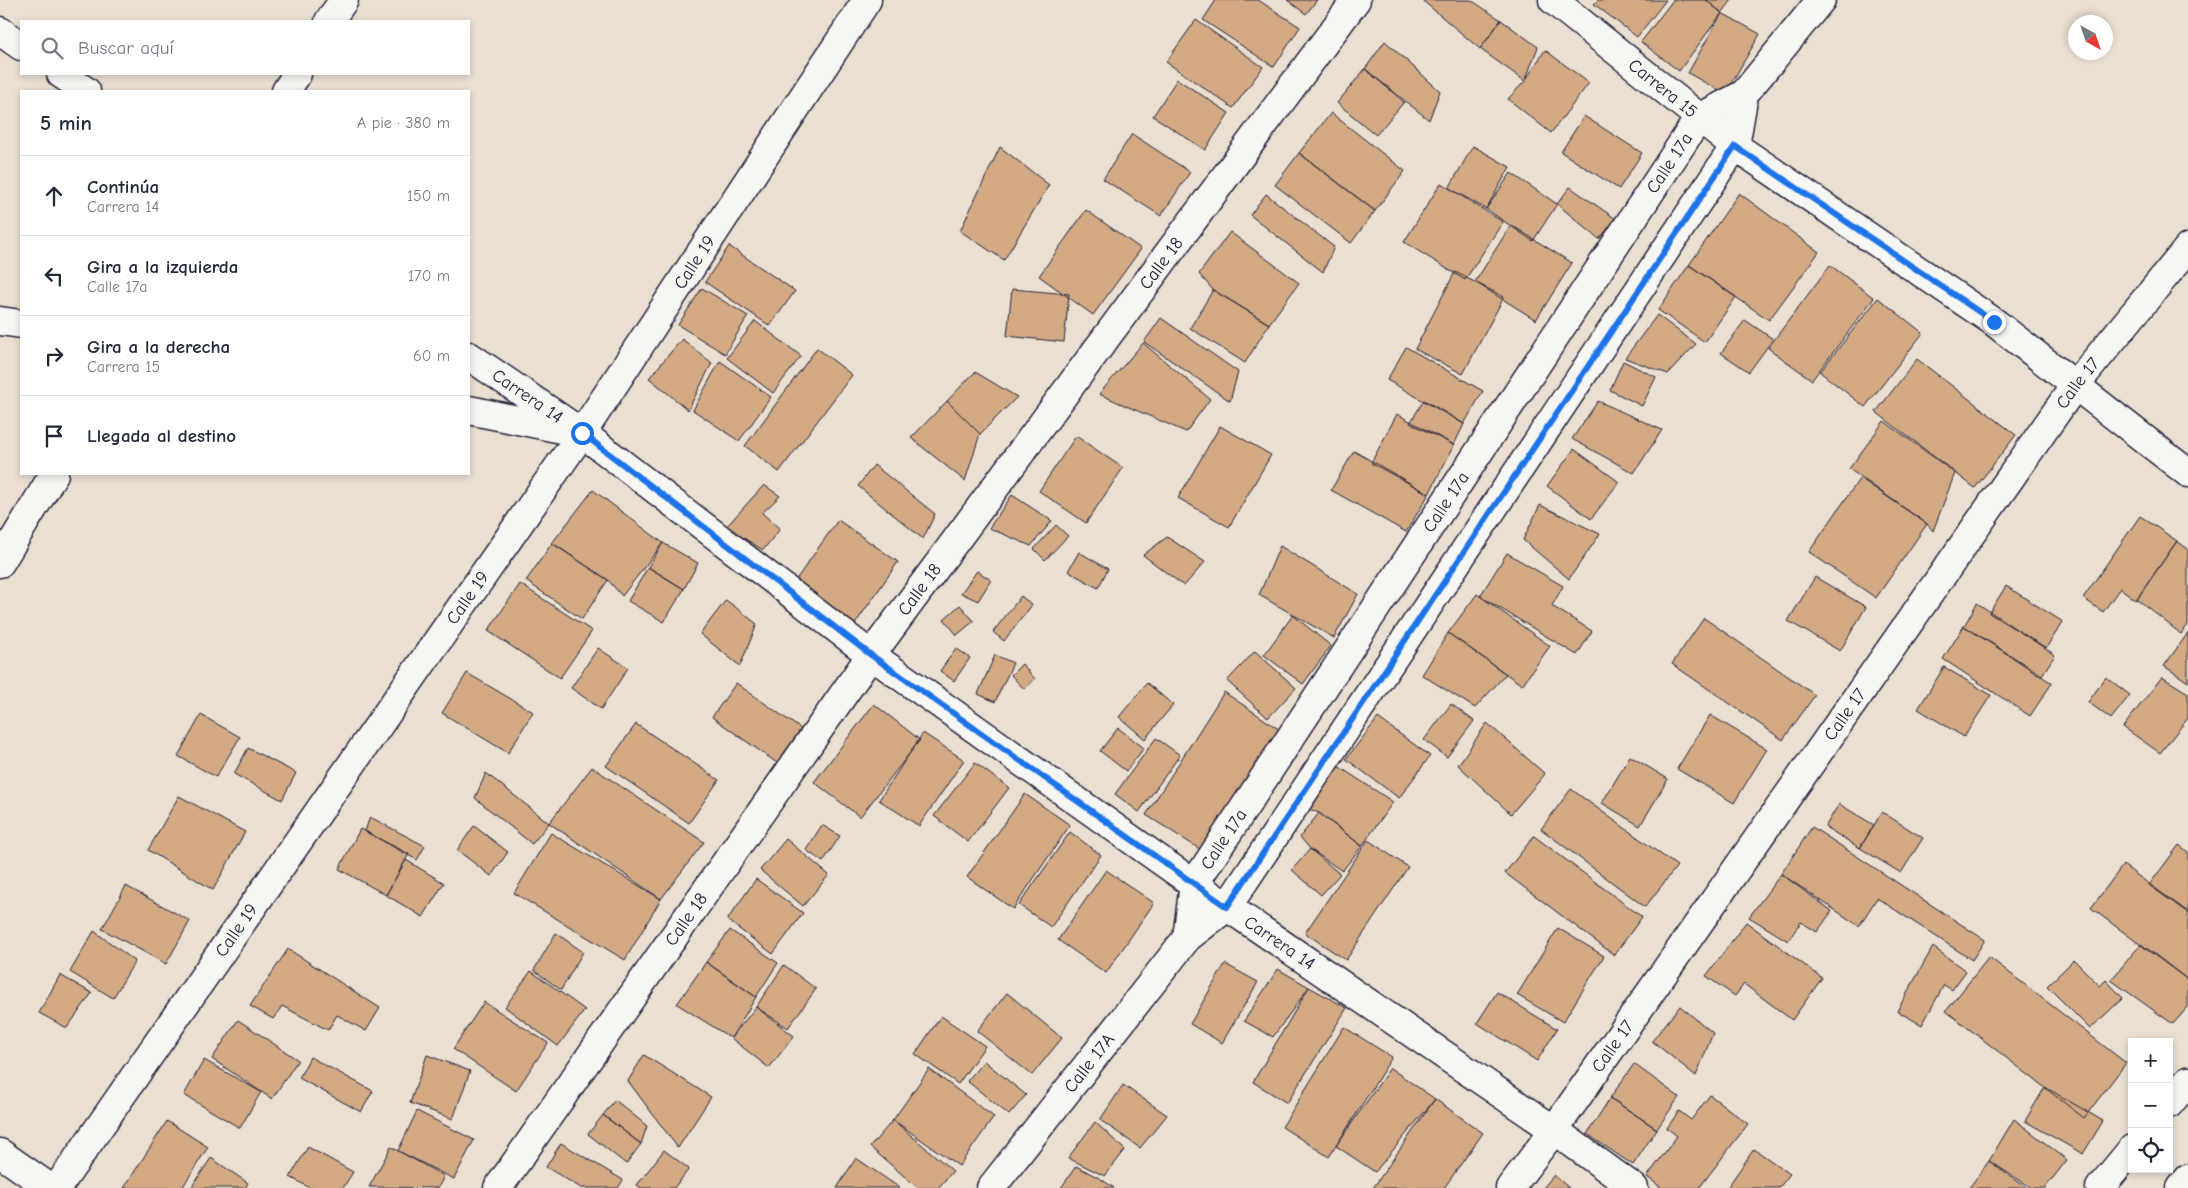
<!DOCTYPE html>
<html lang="es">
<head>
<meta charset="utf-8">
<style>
	:root { --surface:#fff; --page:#f6f6f7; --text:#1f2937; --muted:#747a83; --line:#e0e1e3 }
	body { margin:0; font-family:"Comic Neue",sans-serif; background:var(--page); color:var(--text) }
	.controls { position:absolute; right:15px; bottom:15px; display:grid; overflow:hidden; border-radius:0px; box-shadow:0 2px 8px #0003 }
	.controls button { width:45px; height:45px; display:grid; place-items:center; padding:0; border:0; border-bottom:1px solid var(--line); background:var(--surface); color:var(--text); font:25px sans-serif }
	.compass { position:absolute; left:2068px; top:15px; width:45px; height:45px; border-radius:50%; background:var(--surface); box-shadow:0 2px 8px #0003; rotate:140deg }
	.stop { position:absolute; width:15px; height:15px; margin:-11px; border:4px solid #1a73e8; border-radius:50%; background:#fff }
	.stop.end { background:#1a73e8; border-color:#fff; box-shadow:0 1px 5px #0008 }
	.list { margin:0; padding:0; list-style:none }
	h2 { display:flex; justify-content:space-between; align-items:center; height:65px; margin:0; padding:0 20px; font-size:21px }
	h2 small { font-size:16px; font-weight:400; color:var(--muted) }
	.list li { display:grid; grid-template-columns:32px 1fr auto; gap:15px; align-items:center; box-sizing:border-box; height:80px; padding:0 20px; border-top:1px solid var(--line) }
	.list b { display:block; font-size:19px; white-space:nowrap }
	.list p { margin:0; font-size:16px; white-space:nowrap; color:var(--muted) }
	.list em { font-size:16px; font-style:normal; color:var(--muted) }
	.icon { flex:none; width:28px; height:28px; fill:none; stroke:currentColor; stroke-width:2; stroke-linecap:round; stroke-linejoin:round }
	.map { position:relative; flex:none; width:2188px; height:1188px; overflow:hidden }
	.search { position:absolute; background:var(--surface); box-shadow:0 2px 8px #0003; left:20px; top:20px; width:450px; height:55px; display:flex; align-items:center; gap:12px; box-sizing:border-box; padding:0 18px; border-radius:0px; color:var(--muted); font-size:19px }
	.panel { position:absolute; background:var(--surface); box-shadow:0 2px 8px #0003; left:20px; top:90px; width:450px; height:385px; border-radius:0px }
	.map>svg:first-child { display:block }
</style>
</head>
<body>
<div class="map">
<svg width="2188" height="1188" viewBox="0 0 2188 1188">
	<rect width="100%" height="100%" fill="#ebdfd1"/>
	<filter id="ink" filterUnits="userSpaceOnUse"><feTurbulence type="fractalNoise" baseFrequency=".02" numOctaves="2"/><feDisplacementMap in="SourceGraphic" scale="10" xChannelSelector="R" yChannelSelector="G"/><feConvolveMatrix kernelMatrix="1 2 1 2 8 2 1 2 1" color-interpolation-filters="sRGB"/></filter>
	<g filter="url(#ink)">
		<!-- building -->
		<path fill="#d2a983" stroke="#22223b" d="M1216,0h42l42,27 -26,40 -71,-47z
			M1287,0h30l-11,14z
			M1422,0h49l30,20 -21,29z
			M1598,0h68l-29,37 -43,-33z
			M1673,0h33l16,13 -43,58 -38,-29z
			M1706,0h26l-10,13z
			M1722,13l38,21 -35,60 -37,-21z
			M1196,20l67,47 -30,41 -67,-46z
			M1501,20l37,27 -13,34 -45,-32z
			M1385,41l55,50 -11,29 -64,-51z
			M1545,50l44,33 -38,50 -43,-34 17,-18z
			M1365,69l39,33 -28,33 -39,-32z
			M1177,79l52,34 -24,37 -52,-34z
			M1331,113l74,58 -30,40 -76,-58z
			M1584,116l58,37 -23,36 -58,-37z
			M1132,134l58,38 -29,44 -58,-37z
			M1473,146l37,21 -24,42 -37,-21z
			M1000,147l49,38 -45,75 -44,-29z
			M1299,153l76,58 -24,32 -76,-58z
			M1511,173l46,31 -24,37 -47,-32z
			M1441,183l62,39 -38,58 -61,-38z
			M1570,187l46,32 -17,20 -42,-35z
			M1739,193l80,59 -50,68 -80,-55z
			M1266,194l68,53 -11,25 -73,-57z
			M1086,210l55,39 -48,66 -54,-39z
			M1511,225l61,38 -36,57 -61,-38z
			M1230,232l69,51 -30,41 -56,-34 -14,-16z
			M729,246l66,45 -25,35 -65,-44z
			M1689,265l47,32 -31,45 -47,-32z
			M1830,265l44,33 -62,82 -44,-32z
			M1455,272l49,25 -41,77 -48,-25z
			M702,288l46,28 -23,38 -47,-29z
			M1012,289l57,5 -5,48 -57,-6z
			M1213,290l56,34 -24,39 -55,-35z
			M1878,298l45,35 -58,74 -45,-35z
			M1657,315l39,29 -28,30 -43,-16z
			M1161,318l77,54 -8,29 -86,-59z
			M1745,320l28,19 -24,33 -28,-19z
			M755,321l46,35 -28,37 -46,-35z
			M682,339l30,24 -24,47 -39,-32z
			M1143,343l67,56 -24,33 -87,-38z
			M1406,347l77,44 -19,33 -77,-44z
			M817,348l35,27 -73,97 -34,-26z
			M1917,359l99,76 -41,53 -99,-76z
			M720,361l51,36 -32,44 -46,-31z
			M1623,361l33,16 -14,29 -32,-16z
			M975,372l42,25 -37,37 -33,-33z
			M1424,400l40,24 -10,21 -44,-22z
			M947,401l33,33 -15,47 -54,-43z
			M1598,401l64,29 -28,43 -62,-34z
			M1397,414l57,31 -25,49 -58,-31z
			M1884,421l71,52 -22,58 -6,-7 -78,-55z
			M1220,426l51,29 -42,72 -51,-29z
			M1076,436l47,32 -37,55 -47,-32z
			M1574,449l45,33 -28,37 -44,-33z
			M1354,451l75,43 -23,38 -75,-42z
			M874,465l61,49 -12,25 -65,-53z
			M1860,478l67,46 -51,74 -67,-46z
			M764,485l16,11 -18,17 18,16 -17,21 -37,-23z
			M593,490l70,53 -41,53 -14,-16 -56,-37z
			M1012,495l40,26 -21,25 -42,-18z
			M1540,505l60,29 -31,45 -46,-39z
			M2140,516l37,25 -41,59 -16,-12 -17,24 -20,-14z
			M838,520l60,42 -43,62 -60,-43z
			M1056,525l12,11 -23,24 -11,-11z
			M1167,537l38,25 -21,24 -41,-31z
			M2177,541l11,8v76l-7,9 -44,-35z
			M552,543l56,37 -26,39 -56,-38z
			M663,543l35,20 -14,26 -36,-22z
			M1280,546l78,48 -24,44 -75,-43z
			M1079,552l29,17 -10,19 -30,-17z
			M1507,553l56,33 -11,20 40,25 -15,24 -97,-59z
			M648,567l36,22 -20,33 -36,-21z
			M977,571l14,9 -13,21 -17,-8z
			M1815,577l51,30 -26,44 -52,-30z
			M520,584l72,47 -32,47 -72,-47z
			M2006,586l57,36 -17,26 -57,-35z
			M1477,594l73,52 -28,39 -74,-52z
			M1021,596l11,9 -28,36 -11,-9z
			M726,600l31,24 -17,42 -40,-32z
			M1977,603l78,52 -13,20 -78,-49z
			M960,605l14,16 -17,14 -13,-16z
			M1293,615l38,31 -28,38 -39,-29z
			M1704,618l111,77 -32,45 -111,-76z
			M1964,626l88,57 -22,33 -87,-57z
			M1448,633l58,41 -31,34 -53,-33z
			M2188,633v49l-24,-16z
			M598,648l30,20 -27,41 -30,-21z
			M956,648l14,10 -16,23 -14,-10z
			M1255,651l41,37 -28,30 -41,-37z
			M995,655l18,8 -18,39 -17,-8z
			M1022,664l13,15 -11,10 -13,-14z
			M1944,667l47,28 -27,42 -46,-28z
			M467,673l66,39 -25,41 -66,-40z
			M2106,677l24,18 -19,24 -23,-17z
			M2162,677l26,16v25l-28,35 -37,-26z
			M736,683l65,46 -24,34 -65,-46z
			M1147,683l26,22 -28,34 -26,-22z
			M1224,692l59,40 -77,121 -60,-38z
			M874,704l46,36 -60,77 -46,-35z
			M1451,704l23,17 -27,36 -23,-17z
			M201,715l39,22 -24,40 -38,-21z
			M1710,715l57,34 -33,54 -57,-34z
			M1378,718l52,38 -31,42 -53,-39z
			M1487,723l58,51 -34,40 -53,-49z
			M636,724l83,56 -30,43 -83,-57z
			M1118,728l26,20 -18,23 -26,-20z
			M923,733l41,27 -45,66 -40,-26z
			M1156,738l24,17 -41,57 -24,-18z
			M248,748l48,25 -14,27 -48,-26z
			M1630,756l38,23 -28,47 -38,-23z
			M975,763l34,25 -41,54 -34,-26z
			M1338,766l55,36 -31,44 -43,-33 -10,-4z
			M592,767l112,75 -43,57 -112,-76z
			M486,773l63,50 -17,21 -57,-46z
			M1571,789l106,77 -32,41 -104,-78z
			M1025,794l45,31 -57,84 -46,-32z
			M179,796l66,36 -32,58 -65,-40z
			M1839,804l35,21 -14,23 -35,-21z
			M1882,812l41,26 -22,35 -41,-25z
			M1319,813l43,33 -20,25 -32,-22 -10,-12z
			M370,817l55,29 -8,14 -52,-29z
			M822,825l18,11 -17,26 -17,-12z
			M474,826l34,26 -17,24 -34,-26z
			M1812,827l173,113 -13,20 -95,-62 -18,28 -78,-52z
			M360,829l49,25 -23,41 -47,-26z
			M1070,832l31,23 -50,72 -32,-22z
			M551,833l110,66 -36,61 -111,-67z
			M1534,836l108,81 -28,38 -109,-82z
			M786,839l43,36 -26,31 -43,-36z
			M1368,840l40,27 -62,93 -41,-27z
			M2179,845l9,7v61l-39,-28z
			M1310,849l30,25 -19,21 -29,-25z
			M406,860l38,23 -21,34 -37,-22z
			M2123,865l65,47v68l-97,-72z
			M1106,870l48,33 -48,70 -48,-33z
			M1781,874l51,37 -15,21 -16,-10 -13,19 -39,-24z
			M756,879l47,34 -30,41 -46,-34z
			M126,886l64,35 -24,43 -64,-35z
			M1746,922l76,56 -30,42 -48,-36 -9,12 -29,-20z
			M1558,928l46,28 -41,66 -46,-27z
			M730,930l48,33 -22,34 -50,-35z
			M94,931l41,30 -22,37 -43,-26z
			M556,933l27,19 -22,38 -27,-20z
			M2141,944l47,36v27l-15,17 -62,-44z
			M1933,947l33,24 -14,19 -8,-5 -22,40 -25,-14z
			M288,949l92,59 -14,23 -29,-16 -9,15 -46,-24 -9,13 -23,-13z
			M1989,957l137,106 -42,55 -138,-107z
			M2074,960l26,26 6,-6 17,18 -33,31 -43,-43z
			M706,962l50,35 -25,41 -54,-34z
			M1225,964l33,18 -36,61 -32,-19z
			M784,965l32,24 -28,39 -32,-21z
			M1278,969l31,18 -36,50 -29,-16z
			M531,971l54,39 -27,36 -53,-39z
			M60,975l32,18 -25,35 -28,-15z
			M1309,987l38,21 -60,95 -34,-21z
			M1497,992l60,37 -20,32 -60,-38z
			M1007,993l55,45 -30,37 -55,-44z
			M484,1002l64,41 -32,48 -63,-42z
			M1680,1006l33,27 -17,43 -44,-35z
			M756,1007l38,29 -25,32 -38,-30z
			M941,1016l44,30 -27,38 -43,-30z
			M238,1020l60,40 -26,39 -60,-40z
			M1344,1027l48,30 -63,100 -47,-30z
			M427,1055l43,16 -17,48 -43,-16z
			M644,1055l67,42 -33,51 -50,-67z
			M310,1057l63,34 -12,21 -62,-34z
			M204,1060l57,32 -21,36 -56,-33z
			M984,1061l42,34 -17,20 -42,-34z
			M1634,1064l45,33 -22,32 -47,-31z
			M1390,1068l45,31 -60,73 -39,-26z
			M929,1069l65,48 -35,49 -66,-46z
			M1123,1085l44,30 -27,33 -40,-28z
			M2045,1087l58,34 -20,33 -58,-33z
			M1710,1095l38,29 -49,64h-37l-15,-11 30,-41 -10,-8 12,-17 12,9z
			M1610,1098l47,31 -24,36 -46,-31z
			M1435,1099l48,34 -39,55h-71z
			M615,1100l32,26 -6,18 -38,-29z
			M417,1111l57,29 -20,39 -56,-28z
			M603,1115l38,29 -15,20 -38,-30z
			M2014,1119l53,41 -22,28h-13l-43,-27z
			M893,1120l60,51 -15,17h-20l-48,-41z
			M167,1121l41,26 -26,41h-58z
			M1095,1122l30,28 -20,26 -37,-18z
			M561,1143l62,37 -5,8h-37l-35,-21z
			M308,1147l45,25 -10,16h-33l-20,-11z
			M391,1147l53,29 -6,12 -69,-1z
			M1754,1149l36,25 -11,14h-52z
			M664,1150l25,19 -15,19h-33l-4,-3z
			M211,1158l37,25 -3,5h-54z
			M856,1158l44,30h-63z
			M1989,1161l38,27h-58z
			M1076,1166l25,13 13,9h-53z
			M1554,1175l15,13h-26z"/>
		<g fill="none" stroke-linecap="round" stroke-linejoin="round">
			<defs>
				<g id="minor">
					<path id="s1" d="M1553,0l182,146 259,176 194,151"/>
					<path d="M329,21l15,-21"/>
					<path d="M0,31l21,15"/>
					<path d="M61,74l25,17"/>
					<path d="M286,91l11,-17"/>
					<path d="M0,321l21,3"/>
					<path id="s2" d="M469,356l113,77 289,222 323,229 360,246 80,58"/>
					<path d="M469,410l102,21"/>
					<path d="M0,563l54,-89"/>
					<path id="s3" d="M1187,938l7,-54 505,-766 45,-24 77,-94"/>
					<path d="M2169,1104l19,-23"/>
					<path d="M0,1153l50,35"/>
					<path id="s4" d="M57,1188l525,-755 285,-433"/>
					<path id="s5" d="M498,1188l373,-533 485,-655"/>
					<path id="s6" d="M991,1188l196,-250 40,-31 508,-761 9,-52"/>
					<path id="s7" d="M1510,1188l44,-58 522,-746 112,-136"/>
					<path d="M2100,1188l32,-39"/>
					<path d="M2181,1188l7,-9"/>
				</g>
			</defs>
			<!-- minor casing -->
			<use href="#minor" stroke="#22223b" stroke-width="31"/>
			<!-- minor -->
			<use href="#minor" stroke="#f6f6f2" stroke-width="28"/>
		</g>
	</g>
	<g fill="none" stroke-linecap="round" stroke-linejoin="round" filter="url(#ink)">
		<!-- route -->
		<path stroke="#1a73e8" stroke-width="6" d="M582,433l289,222 356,252 508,-761 259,176"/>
	</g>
	<g text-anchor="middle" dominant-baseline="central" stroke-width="5" stroke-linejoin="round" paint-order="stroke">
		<!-- street labels -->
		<g font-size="18" fill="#22223b" stroke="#f6f6f2">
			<text stroke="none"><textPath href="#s1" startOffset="141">Carrera 15</textPath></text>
			<text stroke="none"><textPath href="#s3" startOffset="918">Calle 17a</textPath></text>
			<text stroke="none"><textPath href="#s4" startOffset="1124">Calle 19</textPath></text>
			<text stroke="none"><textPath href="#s5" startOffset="1138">Calle 18</textPath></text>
			<text stroke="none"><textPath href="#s7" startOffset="985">Calle 17</textPath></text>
			<text stroke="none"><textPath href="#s2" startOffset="71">Carrera 14</textPath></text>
			<text stroke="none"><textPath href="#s3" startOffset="512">Calle 17a</textPath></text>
			<text stroke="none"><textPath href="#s5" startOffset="732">Calle 18</textPath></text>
			<text stroke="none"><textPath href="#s4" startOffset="719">Calle 19</textPath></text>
			<text stroke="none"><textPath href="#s7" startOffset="580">Calle 17</textPath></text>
			<text stroke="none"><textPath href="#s3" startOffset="108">Calle 17a</textPath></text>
			<text stroke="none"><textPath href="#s5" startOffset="328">Calle 18</textPath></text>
			<text stroke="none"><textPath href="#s4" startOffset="314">Calle 19</textPath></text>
			<text stroke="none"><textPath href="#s2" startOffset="1001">Carrera 14</textPath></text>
			<text stroke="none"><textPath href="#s7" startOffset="175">Calle 17</textPath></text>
			<text stroke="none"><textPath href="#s6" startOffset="159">Calle 17A</textPath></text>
		</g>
	</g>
</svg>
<div class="controls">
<button>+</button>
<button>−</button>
<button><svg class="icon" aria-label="locate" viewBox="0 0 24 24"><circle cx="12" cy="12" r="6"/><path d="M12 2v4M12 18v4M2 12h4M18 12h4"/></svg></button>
</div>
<svg class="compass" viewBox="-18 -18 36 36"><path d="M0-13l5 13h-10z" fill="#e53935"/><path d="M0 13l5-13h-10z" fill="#747a83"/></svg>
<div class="stop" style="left:582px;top:433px"></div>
<div class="stop end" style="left:1994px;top:322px"></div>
<div class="search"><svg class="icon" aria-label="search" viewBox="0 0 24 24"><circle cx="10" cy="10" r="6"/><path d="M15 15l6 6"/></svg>Buscar aquí</div>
<section class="panel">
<h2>5 min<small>A pie · 380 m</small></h2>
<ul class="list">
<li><svg class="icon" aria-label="ahead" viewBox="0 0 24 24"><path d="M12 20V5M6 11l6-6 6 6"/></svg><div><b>Continúa</b><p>Carrera 14</p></div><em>150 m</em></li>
<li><svg class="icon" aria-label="left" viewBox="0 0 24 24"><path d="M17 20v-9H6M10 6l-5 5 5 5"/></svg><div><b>Gira a la izquierda</b><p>Calle 17a</p></div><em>170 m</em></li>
<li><svg class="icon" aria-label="right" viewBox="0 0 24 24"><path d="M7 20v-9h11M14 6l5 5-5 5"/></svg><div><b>Gira a la derecha</b><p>Carrera 15</p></div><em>60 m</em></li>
<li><svg class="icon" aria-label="arrive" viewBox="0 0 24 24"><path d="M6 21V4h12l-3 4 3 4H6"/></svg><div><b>Llegada al destino</b></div></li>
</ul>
</section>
</div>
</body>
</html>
